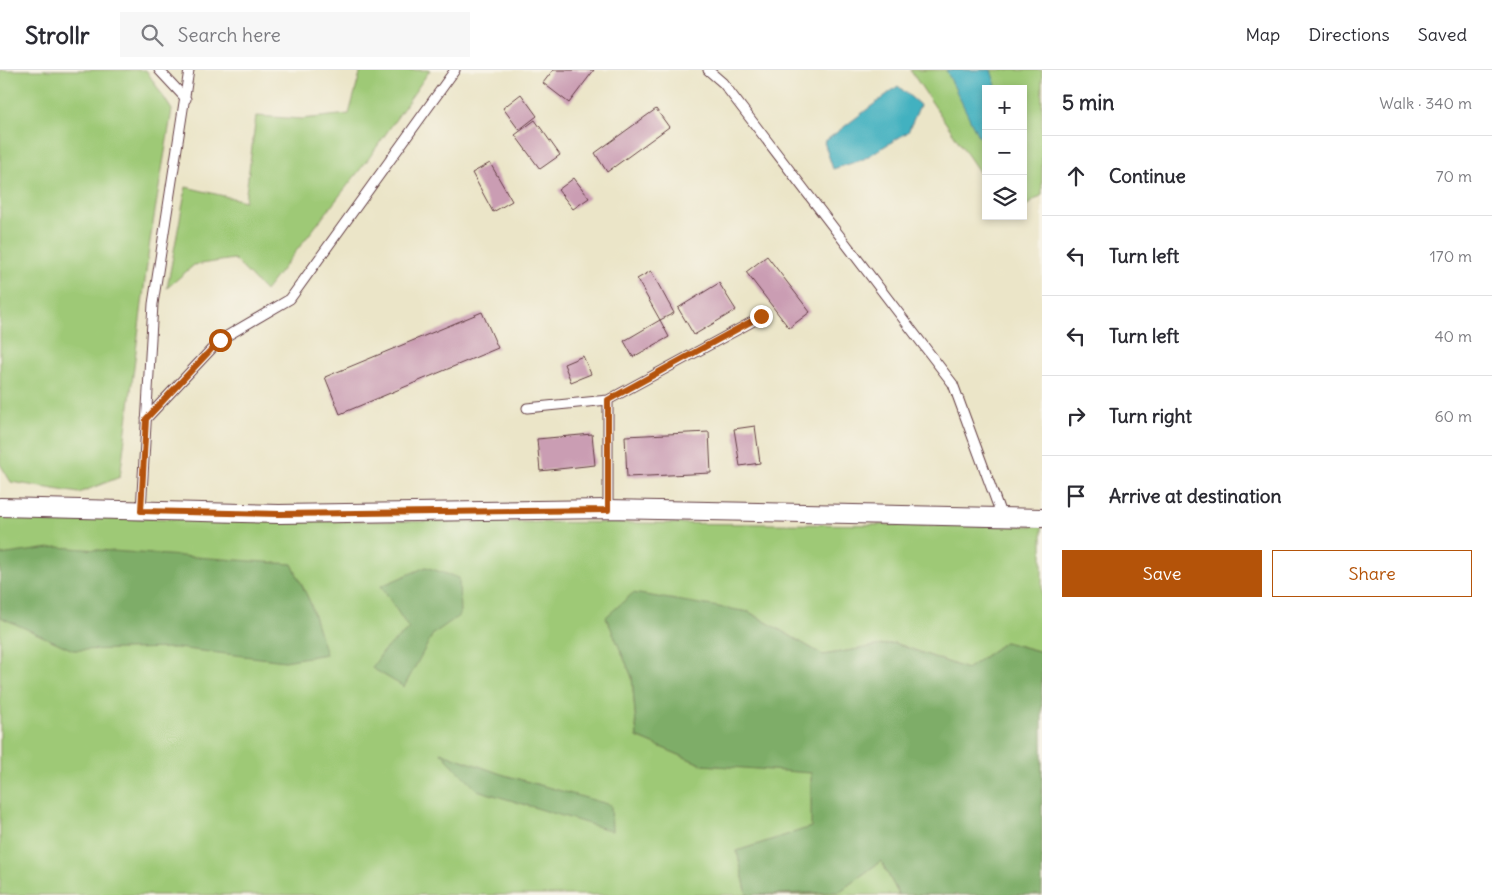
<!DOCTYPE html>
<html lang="en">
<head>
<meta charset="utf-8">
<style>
	:root { --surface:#fff; --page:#f7f7f7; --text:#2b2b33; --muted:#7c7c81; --line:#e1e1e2; --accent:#b45309 }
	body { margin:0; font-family:Delius,sans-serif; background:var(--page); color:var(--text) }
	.controls { position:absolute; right:15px; top:15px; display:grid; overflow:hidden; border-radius:0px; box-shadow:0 2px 8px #0003 }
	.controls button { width:45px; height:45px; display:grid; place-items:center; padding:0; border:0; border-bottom:1px solid var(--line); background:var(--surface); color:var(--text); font:25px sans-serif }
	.stop { position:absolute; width:15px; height:15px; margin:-11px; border:4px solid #b45309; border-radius:50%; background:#fff }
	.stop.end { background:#b45309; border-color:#fff; box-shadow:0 1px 5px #0008 }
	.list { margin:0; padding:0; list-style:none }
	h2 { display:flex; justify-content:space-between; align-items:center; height:65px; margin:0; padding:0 20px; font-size:21px }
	h2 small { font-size:16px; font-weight:400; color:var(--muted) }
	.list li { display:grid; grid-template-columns:32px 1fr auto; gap:15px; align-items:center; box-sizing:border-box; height:80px; padding:0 20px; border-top:1px solid var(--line) }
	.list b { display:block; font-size:19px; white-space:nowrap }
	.list em { font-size:16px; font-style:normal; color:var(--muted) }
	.actions { display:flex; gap:10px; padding:15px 20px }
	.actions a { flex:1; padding:11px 0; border:1px solid var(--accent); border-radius:0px; text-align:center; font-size:18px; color:var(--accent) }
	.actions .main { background:var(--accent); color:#fff }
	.icon { flex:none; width:28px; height:28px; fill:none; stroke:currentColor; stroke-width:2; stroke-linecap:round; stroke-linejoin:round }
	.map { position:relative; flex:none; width:1042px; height:825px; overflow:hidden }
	header { display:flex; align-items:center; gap:30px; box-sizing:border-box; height:70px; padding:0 25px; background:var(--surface); border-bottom:1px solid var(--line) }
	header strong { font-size:24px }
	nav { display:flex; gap:28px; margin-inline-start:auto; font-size:18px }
	.search { width:350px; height:45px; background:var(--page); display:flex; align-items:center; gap:12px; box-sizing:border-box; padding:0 18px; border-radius:0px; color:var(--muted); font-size:19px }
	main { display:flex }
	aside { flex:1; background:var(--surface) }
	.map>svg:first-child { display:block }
</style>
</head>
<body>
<header>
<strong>Strollr</strong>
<div class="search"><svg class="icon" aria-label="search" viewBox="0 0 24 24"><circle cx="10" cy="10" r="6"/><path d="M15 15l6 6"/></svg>Search here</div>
<nav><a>Map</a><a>Directions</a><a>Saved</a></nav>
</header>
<main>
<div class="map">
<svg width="1042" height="825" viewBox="0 0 1042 825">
	<rect width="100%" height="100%" fill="#f7f3e8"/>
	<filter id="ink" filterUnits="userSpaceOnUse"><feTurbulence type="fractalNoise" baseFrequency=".02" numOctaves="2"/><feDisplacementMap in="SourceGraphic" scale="10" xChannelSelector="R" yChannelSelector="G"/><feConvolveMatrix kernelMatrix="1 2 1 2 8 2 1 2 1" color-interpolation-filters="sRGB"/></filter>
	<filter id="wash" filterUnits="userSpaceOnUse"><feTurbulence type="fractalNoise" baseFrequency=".0096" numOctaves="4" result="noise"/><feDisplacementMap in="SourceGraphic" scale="20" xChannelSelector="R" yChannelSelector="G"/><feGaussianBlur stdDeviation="1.12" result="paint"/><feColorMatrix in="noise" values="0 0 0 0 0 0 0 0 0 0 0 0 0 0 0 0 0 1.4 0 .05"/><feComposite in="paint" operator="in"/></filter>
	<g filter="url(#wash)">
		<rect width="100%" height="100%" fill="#ebe5c8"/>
		<!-- green -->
		<path fill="#9ec976" stroke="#747450" d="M0,0h146l26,40 -22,131 -30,236 -41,16 -68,-11 -11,-18z
			M361,0h69l-61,88 -104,133 -31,-32 -40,6 -27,23 19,-101 59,14 11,-85 46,3 47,-5z
			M910,0h132v125l-16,11h-3v-117h-37v93z
			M0,445l232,5 810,6v126l-37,-10 -38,27 -72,-26 -72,12 -74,-43 -142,5 25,60 5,60 66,28 109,7v55l-75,24 10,44h-747z
			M881,791l18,34h-128l68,-3z"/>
		<!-- forest -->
		<path fill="#7ead67" stroke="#646649" d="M57,477l235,17 18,38 16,52 -41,7 -108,-13 -104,2 -73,-33v-62z
			M426,497l33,11 1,37 -27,19 -29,53 -32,-19 12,-18 25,-21 -28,-43z
			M633,523l116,19 74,43 71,-12 73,26 38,-27 37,10v243h-143l-18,-34 -42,31 -92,3 -10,-44 74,-24v-54l-108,-8 -66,-28 -5,-60 -26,-60z
			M440,682l61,22 110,31 1,26 -135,-41z"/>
		<!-- water -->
		<path fill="#43b1c0" stroke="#466876" d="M946,0h45l6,19h-11v50l-8,-3z
			M898,16l22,19 -12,27 -46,28 -29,9 -9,-27z"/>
		<g id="blocks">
			<!-- building -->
			<path fill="#ca9db3" d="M553,0h41l-25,33 -26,-20z
				M521,24l16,22 -18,14 -16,-22z
				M656,39l13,18 -62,45 -12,-19z
				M535,50l25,35 -20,14 -25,-34z
				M490,93l22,38 -19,11 -21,-39z
				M574,108l15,20 -16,11 -15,-19z
				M767,186l43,56 -21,16 -43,-56z
				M651,201l23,42 -14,7 9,17 -36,20 -9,-16 36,-21 -23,-41z
				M719,213l17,27 -42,25 -16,-27z
				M482,242l16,36 -158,66 -15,-37z
				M583,286l8,18 -20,8 -7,-18z
				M755,356l5,37 -20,3 -6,-37z
				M709,362l2,41 -84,4 -2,-41z
				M592,364l3,31 -55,6 -3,-32z"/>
		</g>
	</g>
	<g filter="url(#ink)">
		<use href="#blocks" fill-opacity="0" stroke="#623d43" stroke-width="1"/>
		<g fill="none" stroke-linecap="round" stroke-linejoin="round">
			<defs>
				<path id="lane" d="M159,0l27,29
					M708,0l15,13 230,301 49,133
					M527,338l81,-8 153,-83
					M146,349l74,-79 70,-41 165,-229
					M608,439v-109
					M141,441l12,-207 36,-234"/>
				<path id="street" d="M0,437l279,7 329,-5 434,9"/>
			</defs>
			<!-- lane casing -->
			<use href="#lane" stroke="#623d43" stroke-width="11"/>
			<!-- street casing -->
			<use href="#street" stroke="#623d43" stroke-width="20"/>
			<!-- lane -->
			<use href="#lane" stroke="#fff" stroke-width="9"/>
			<!-- street -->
			<use href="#street" stroke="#fff" stroke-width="18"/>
		</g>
	</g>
	<g fill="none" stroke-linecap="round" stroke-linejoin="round" filter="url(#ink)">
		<!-- route -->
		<path stroke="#b45309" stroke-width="6" d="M220,270l-74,79 -5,92 138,3 329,-4v-110l153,-84"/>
	</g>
</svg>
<div class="controls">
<button>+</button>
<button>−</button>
<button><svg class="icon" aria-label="layers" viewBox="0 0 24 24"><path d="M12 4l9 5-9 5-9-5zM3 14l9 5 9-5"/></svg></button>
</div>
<div class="stop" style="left:220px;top:270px"></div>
<div class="stop end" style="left:761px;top:246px"></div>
</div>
<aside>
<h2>5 min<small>Walk · 340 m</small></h2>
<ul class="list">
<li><svg class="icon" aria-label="ahead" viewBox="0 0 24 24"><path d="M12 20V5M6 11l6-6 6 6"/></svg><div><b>Continue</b></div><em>70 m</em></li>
<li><svg class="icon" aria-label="left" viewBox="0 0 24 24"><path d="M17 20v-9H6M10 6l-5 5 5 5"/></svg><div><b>Turn left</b></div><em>170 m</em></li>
<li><svg class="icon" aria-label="left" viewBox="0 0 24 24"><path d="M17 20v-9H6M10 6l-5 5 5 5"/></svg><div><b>Turn left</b></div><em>40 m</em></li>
<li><svg class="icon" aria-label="right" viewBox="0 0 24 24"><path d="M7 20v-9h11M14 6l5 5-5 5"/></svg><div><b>Turn right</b></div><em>60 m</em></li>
<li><svg class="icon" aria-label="arrive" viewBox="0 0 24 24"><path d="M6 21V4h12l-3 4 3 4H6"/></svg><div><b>Arrive at destination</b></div></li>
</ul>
<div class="actions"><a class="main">Save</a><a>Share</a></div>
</aside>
</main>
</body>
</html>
